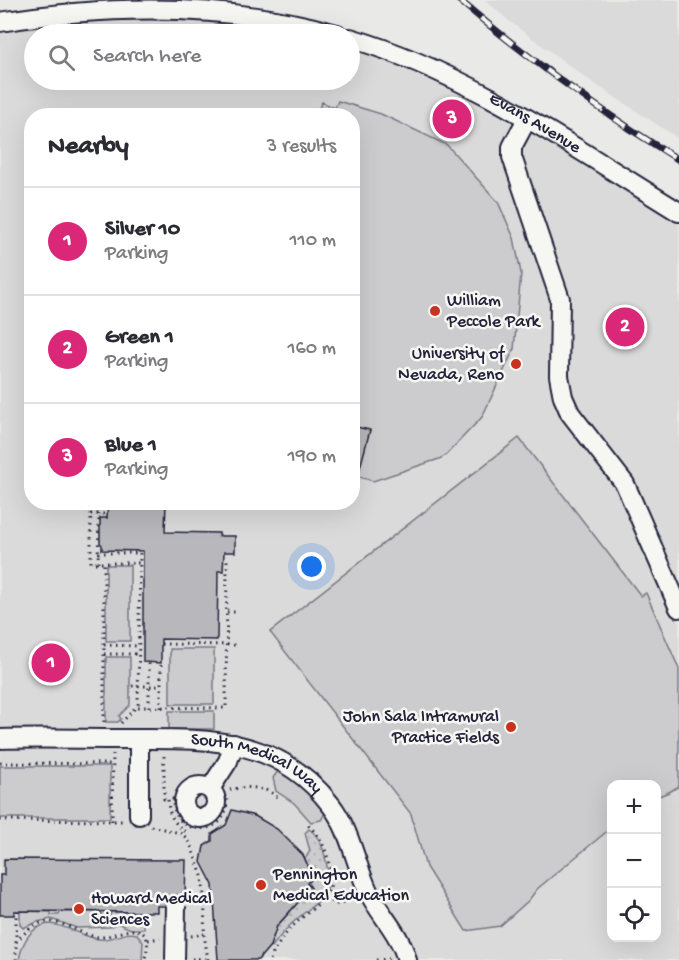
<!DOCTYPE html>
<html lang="en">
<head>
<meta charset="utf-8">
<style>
	:root { --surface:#fff; --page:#f7f7f7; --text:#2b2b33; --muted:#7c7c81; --line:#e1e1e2; --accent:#db2777 }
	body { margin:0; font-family:"Gochi Hand",sans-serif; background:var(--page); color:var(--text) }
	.controls { position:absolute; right:18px; bottom:18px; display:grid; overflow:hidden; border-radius:12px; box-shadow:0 6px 24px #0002 }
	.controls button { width:54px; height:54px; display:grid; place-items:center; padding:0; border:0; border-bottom:2px solid var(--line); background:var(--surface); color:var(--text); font:30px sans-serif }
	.you { position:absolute; left:312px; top:567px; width:21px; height:21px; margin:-15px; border:4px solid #fff; border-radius:50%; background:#1a73e8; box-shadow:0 0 0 9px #1a73e833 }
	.badge { display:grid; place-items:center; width:39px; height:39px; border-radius:50%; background:var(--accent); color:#fff; font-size:20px; font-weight:700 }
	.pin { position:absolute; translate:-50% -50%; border:3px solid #fff; box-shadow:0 2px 6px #0006 }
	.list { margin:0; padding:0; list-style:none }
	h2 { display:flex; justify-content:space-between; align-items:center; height:78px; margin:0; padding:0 24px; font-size:26px }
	h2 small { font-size:20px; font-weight:400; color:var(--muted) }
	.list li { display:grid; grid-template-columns:39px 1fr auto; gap:18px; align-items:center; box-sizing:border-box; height:108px; padding:0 24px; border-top:2px solid var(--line) }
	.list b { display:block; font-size:22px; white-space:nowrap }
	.list p { margin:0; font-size:20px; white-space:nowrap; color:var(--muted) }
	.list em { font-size:20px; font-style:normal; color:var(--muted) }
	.icon { flex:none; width:33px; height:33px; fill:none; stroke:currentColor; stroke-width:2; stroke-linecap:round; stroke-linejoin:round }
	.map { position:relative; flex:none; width:679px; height:960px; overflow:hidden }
	.search { position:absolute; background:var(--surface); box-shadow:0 6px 24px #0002; left:24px; top:24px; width:336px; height:66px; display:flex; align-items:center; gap:15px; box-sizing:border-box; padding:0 21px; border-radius:33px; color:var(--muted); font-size:22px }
	.panel { position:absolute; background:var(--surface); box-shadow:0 6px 24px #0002; left:24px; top:108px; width:336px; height:402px; border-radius:24px }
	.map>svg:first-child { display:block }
</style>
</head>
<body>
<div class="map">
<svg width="679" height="960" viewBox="0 0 679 960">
	<defs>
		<pattern id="garden-dots" width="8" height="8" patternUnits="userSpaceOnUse" patternTransform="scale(1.5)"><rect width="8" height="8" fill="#ccccce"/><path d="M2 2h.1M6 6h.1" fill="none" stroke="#afafb2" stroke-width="1.8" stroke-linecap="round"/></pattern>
	</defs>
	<rect width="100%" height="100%" fill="#e9e9e7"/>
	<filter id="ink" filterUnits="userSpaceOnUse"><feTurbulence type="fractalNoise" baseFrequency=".0167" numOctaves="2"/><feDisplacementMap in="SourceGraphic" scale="12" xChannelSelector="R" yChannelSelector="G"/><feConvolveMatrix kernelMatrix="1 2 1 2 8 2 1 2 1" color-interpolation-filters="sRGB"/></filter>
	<g filter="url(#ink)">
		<!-- built -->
		<path fill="#dadada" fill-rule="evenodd" d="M485,0h194v139l-93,-61 -77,-57z
			M142,19l75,3 81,12h-264v46h316v-32l40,14 62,27 100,57 127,79v735h-679v-927l71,-11zM32,116h320v386h-320zM612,784h44v154h-44z"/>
		<!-- grass -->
		<path fill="#ccccce" stroke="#777784" stroke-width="1.5" d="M338,101l43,13 66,31 51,57 16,36 7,35 -7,76 -32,68 -37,39 -6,3 -66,22 -20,-6 -1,-359h-37l7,-14 13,6z
			M519,438l122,158 5,-3 33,76v117l-8,5 -14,6 -1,-13h-44l-1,44 -74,61 -8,11 -29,26 -34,5 -40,-64 -15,-53 -141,-182z
			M106,565h24v76h-24z
			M170,649h44v55h-44z
			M106,657h24v48l-11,11 2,3 -3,3h-12z
			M169,711h45v18h-45z
			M0,766h110v52h-110z
			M278,771c20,11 33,24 47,42l-4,7 -10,2 -17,-19 -18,-12 -3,-13z
			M20,911l31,1v3h8l1,-3h41l1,3 8,1 1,-4h33v17h-13l-14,-6 -7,4 -33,1 -26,-9 -14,3 -14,6 -3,-3z
			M48,924c18,0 33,13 51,15 14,2 25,-9 38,-5l6,8 -1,18h-123c3,-17 11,-33 29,-36z"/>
		<!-- garden -->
		<path fill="url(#garden-dots)" stroke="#777784" stroke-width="1.5" d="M309,829c9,6 14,18 16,28 10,40 -2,39 -28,62 -10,8 -18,18 -25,28l-2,-1 7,-20 34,-38 -2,-4 4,-8 -8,-17 5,-8 -5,-18z"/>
		<!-- building -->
		<path fill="#b8b8bc" stroke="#22223b" stroke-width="1.5" d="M352,426l18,4 -13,49 -5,-1z
			M108,502h58l-1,30 54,1v3h16v16h-11l-1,19h-5l-1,69 -56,-1v24l-18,-1v-111l-41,-1v-5l-2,-2v-25h7z
			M232,810l23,6 22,13 26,26 10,22 -6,6 4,5 -34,38 -7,20 -12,14h-40l-5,-75 -12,-23 3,-16 8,-5v-7l14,-9z
			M4,859l182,1 -1,39 -8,-4 -6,1 -4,4 -2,6h-8v6l-143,-1v4h-14v-40h4z"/>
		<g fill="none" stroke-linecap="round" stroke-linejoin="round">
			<defs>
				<g id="minor">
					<path d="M0,22c113,-18 227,-19 337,12"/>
					<path id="s1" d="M350,38c119,35 223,109 329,174"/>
					<path d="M527,119l-15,28v10l48,142 -1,77 4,21 7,16 55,71 54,124"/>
					<path id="s2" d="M0,739c41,-1 82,0 123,0 81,0 154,-5 208,66 20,26 24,59 38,88 12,23 31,41 38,67"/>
					<path d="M139,739v76"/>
					<circle cx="200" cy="802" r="16"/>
					<path d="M210,789l18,-28 6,-17"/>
				</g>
			</defs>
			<!-- minor casing -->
			<use href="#minor" stroke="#22223b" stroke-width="22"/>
			<!-- path -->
			<path stroke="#22223b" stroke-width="3" stroke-dasharray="1.5 4.5" stroke-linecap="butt" d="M104,502v12h-13v49h49
				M98,553h42l-2,154
				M98,563l1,-49
				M227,612h12
				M161,644l78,1
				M104,645l35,1
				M104,654h35
				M132,686h29
				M149,707v-44
				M161,708v-43
				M104,722v-159
				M121,723l15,-16 90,1 1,-148
				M164,756v43h4
				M0,763l113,1
				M230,790c14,-4 36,-4 47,7
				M0,820l124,1
				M112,821l1,-67
				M151,826l29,7 6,4 4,6 12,33 3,29 -1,29 4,26
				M186,837v-5c-12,-8 -18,-18 -18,-33h5c0,20 13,32 34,29 6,-2 12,-4 15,-10 5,-6 5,-15 5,-23
				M325,899l12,5 10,-3
				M191,936l13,-2
				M148,940l12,-2
				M16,942c8,-9 18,-19 30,-20 19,-2 35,14 53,15 13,1 34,-14 45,-3 6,5 3,19 0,26
				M192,959l16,-1
				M16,960v-49
				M270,960c8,-18 19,-32 34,-44 24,-20 33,-26 23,-60 -3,-12 -9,-22 -19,-31
				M376,960l13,-1"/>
			<!-- minor -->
			<use href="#minor" stroke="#f6f6f2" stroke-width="18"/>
			<defs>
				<path id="rail" d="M459,0c70,59 142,112 220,160"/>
			</defs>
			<!-- rail casing -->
			<use href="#rail" stroke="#22223b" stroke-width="7"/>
			<!-- rail -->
			<use href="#rail" stroke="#f6f6f2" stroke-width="4.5" stroke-dasharray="14" stroke-linecap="butt"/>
			<defs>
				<path id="minor-bridge" d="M175,960l1,-54"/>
			</defs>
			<!-- minor-bridge casing -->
			<use href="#minor-bridge" stroke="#22223b" stroke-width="22" stroke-linecap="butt"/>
			<!-- minor-bridge -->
			<use href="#minor-bridge" stroke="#f6f6f2" stroke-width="18"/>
		</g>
	</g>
	<!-- markers -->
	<g fill="#c8321e" stroke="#f6f6f2" stroke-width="2">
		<circle cx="435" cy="311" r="6"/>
		<circle cx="516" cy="364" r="6"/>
		<circle cx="511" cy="727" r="6"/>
		<circle cx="261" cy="885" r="6"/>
		<circle cx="79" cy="909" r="6"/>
	</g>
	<g text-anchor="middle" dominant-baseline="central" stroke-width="5" stroke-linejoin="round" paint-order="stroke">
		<!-- street labels -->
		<g font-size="18" fill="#22223b" stroke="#f6f6f2">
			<text stroke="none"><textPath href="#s1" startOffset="204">Evans Avenue</textPath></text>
			<text stroke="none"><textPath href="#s2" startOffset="262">South Medical Way</textPath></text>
		</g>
		<!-- poi labels -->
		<g font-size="18" fill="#22223b" stroke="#f6f6f2" text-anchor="start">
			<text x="447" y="301">William<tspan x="447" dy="21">Peccole Park</tspan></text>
			<text x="504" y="354" text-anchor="end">University of<tspan x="504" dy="21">Nevada, Reno</tspan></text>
			<text x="499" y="717" text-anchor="end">John Sala Intramural<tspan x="499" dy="21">Practice Fields</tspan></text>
			<text x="273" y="875">Pennington<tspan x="273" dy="21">Medical Education</tspan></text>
			<text x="91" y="899">Howard Medical<tspan x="91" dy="21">Sciences</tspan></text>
		</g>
	</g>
</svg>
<div class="controls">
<button>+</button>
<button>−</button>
<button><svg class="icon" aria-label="locate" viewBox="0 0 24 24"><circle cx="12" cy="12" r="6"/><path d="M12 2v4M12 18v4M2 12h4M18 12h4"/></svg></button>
</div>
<div class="you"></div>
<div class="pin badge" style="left:51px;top:663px">1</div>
<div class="pin badge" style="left:625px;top:327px">2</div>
<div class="pin badge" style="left:452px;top:119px">3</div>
<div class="search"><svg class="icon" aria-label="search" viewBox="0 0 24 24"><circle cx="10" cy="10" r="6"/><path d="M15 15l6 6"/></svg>Search here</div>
<section class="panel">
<h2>Nearby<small>3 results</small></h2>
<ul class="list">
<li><span class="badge">1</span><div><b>Silver 10</b><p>Parking</p></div><em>110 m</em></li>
<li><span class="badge">2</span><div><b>Green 1</b><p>Parking</p></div><em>160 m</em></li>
<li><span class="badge">3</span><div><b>Blue 1</b><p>Parking</p></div><em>190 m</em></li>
</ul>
</section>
</div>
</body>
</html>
